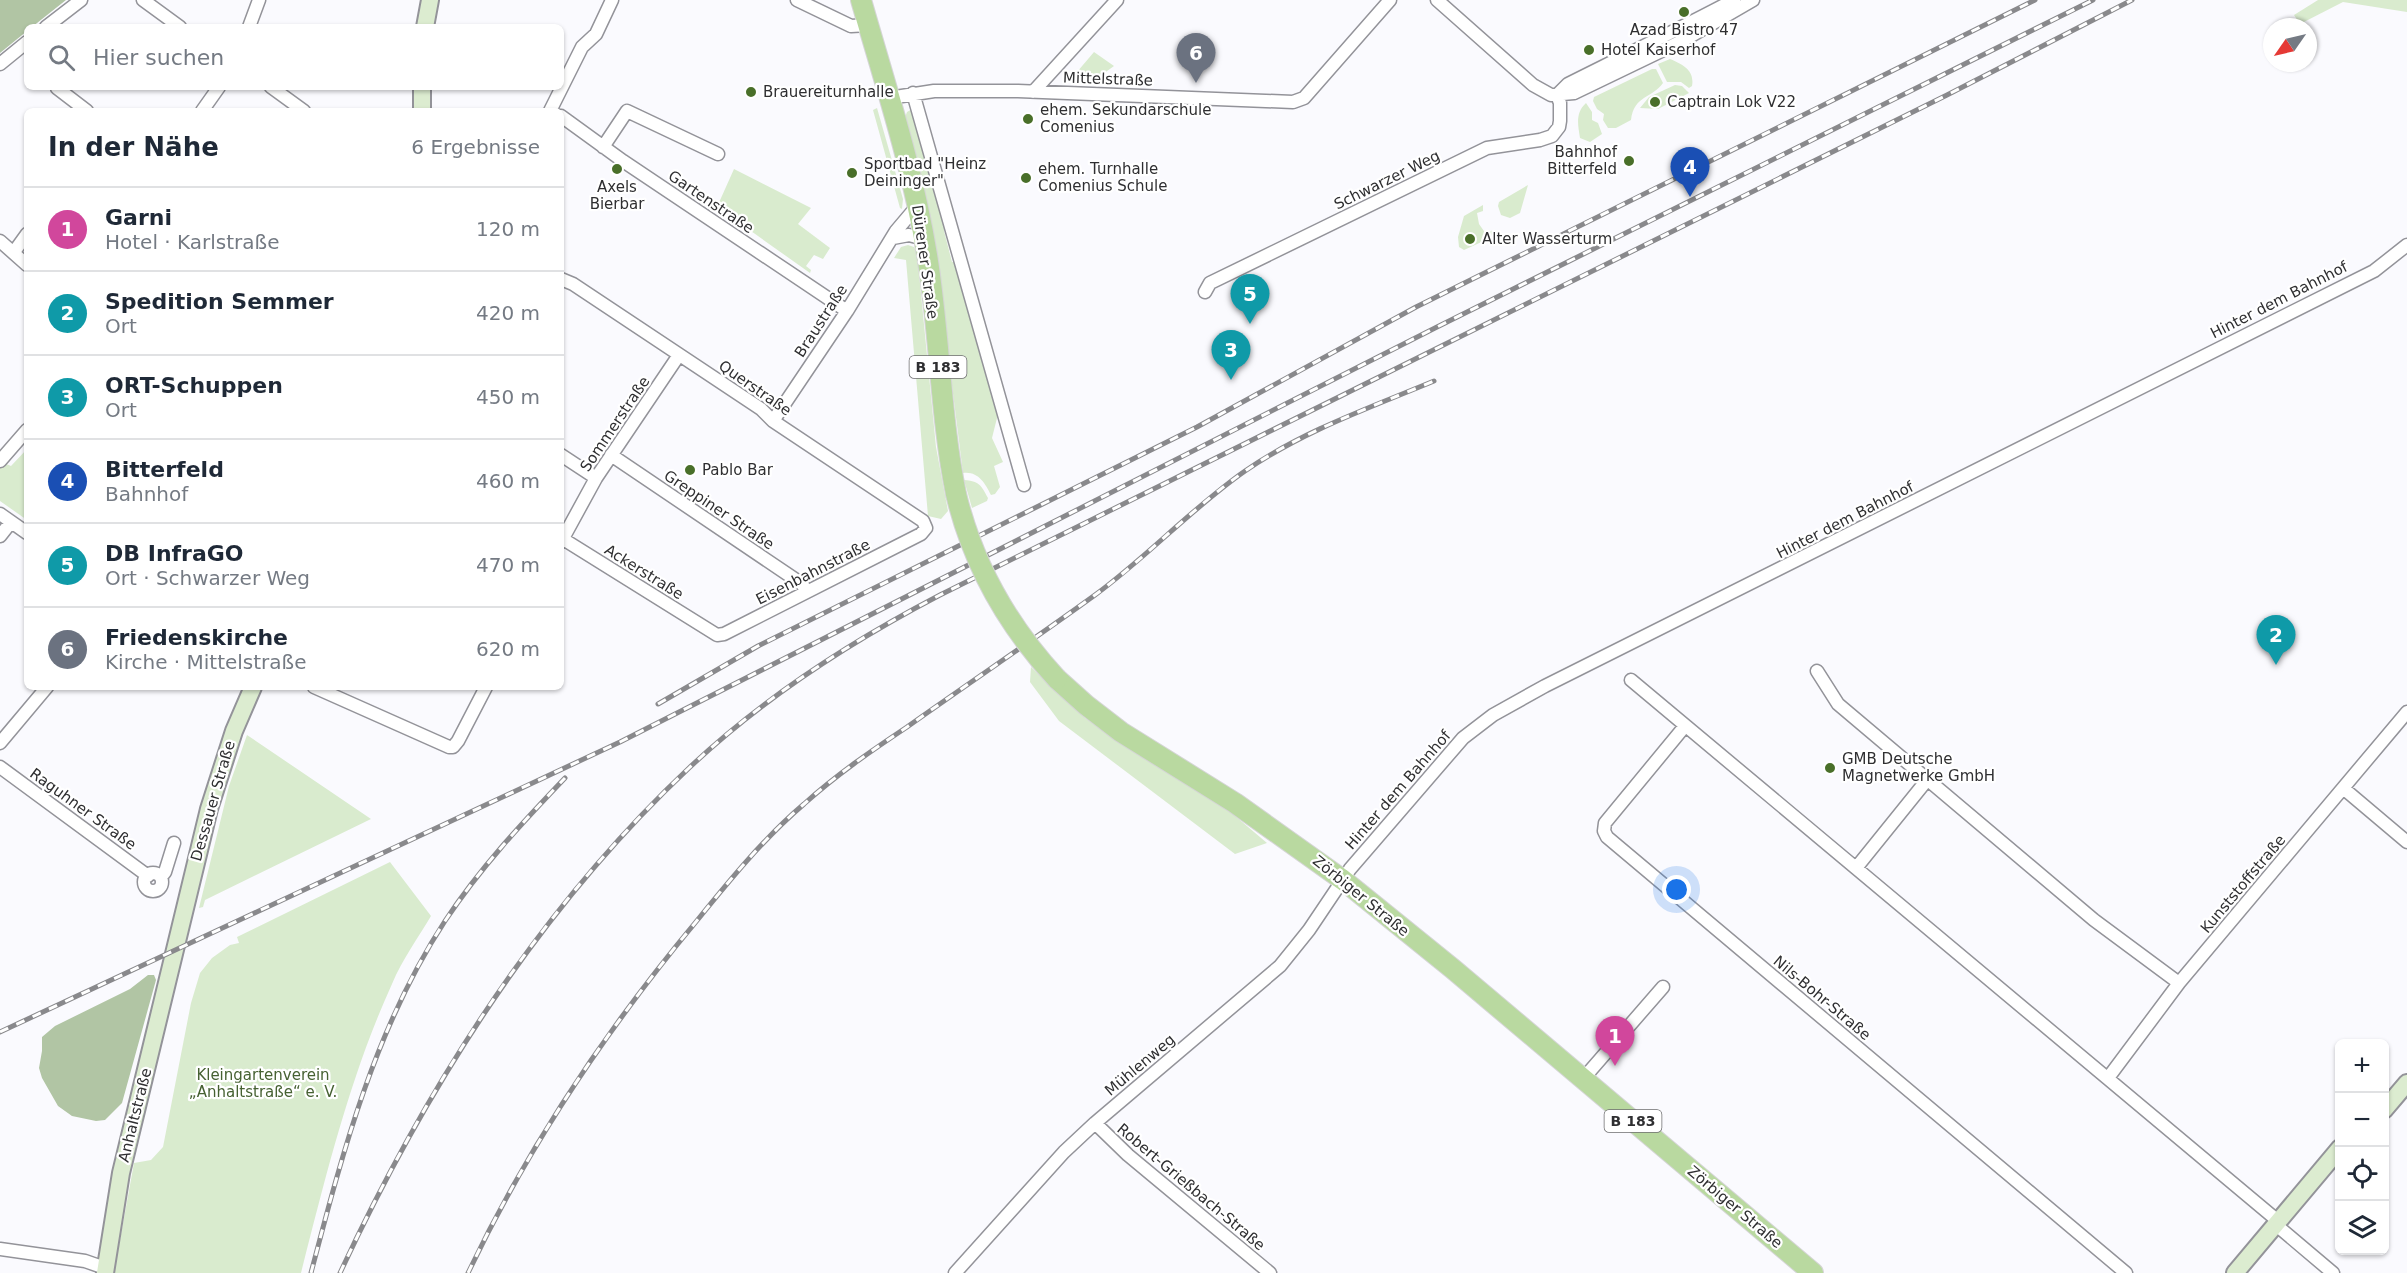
<!DOCTYPE html>
<html lang="de">
<head>
<meta charset="utf-8">
<style>
	:root { --surface:#fff; --page:#f2f2f3; --text:#1f2937; --muted:#747a83; --line:#e0e1e3; --accent:#1a73e8 }
	body { margin:0; font-family:"DejaVu Sans",sans-serif; background:var(--page); color:var(--text) }
	.controls { position:absolute; right:18px; bottom:18px; display:grid; overflow:hidden; border-radius:9px; box-shadow:0 2px 4px #0004 }
	.controls button { width:54px; height:54px; display:grid; place-items:center; padding:0; border:0; border-bottom:2px solid var(--line); background:var(--surface); color:var(--text); font:30px sans-serif }
	.compass { position:absolute; left:2263px; top:18px; width:54px; height:54px; border-radius:50%; background:var(--surface); box-shadow:0 2px 4px #0004; rotate:236deg }
	.you { position:absolute; left:1677px; top:890px; width:21px; height:21px; margin:-15px; border:4px solid #fff; border-radius:50%; background:#1a73e8; box-shadow:0 0 0 9px #1a73e833 }
	.badge { display:grid; place-items:center; width:39px; height:39px; border-radius:50%; background:var(--accent); color:#fff; font-size:20px; font-weight:700 }
	.pin { position:absolute; translate:-50% -50px; filter:drop-shadow(0 2px 3px #0008) }
	.pin::after { content:''; position:absolute; top:32px; width:21px; height:18px; background:inherit; clip-path:polygon(0 0,100% 0,50% 100%) }
	.list { margin:0; padding:0; list-style:none }
	h2 { display:flex; justify-content:space-between; align-items:center; height:78px; margin:0; padding:0 24px; font-size:26px }
	h2 small { font-size:20px; font-weight:400; color:var(--muted) }
	.list li { display:grid; grid-template-columns:39px 1fr auto; gap:18px; align-items:center; box-sizing:border-box; height:84px; padding:0 24px; border-top:2px solid var(--line) }
	.list b { display:block; font-size:22px; white-space:nowrap }
	.list p { margin:0; font-size:20px; white-space:nowrap; color:var(--muted) }
	.list em { font-size:20px; font-style:normal; color:var(--muted) }
	.icon { flex:none; width:33px; height:33px; fill:none; stroke:currentColor; stroke-width:2; stroke-linecap:round; stroke-linejoin:round }
	.map { position:relative; flex:none; width:2407px; height:1273px; overflow:hidden }
	.search { position:absolute; background:var(--surface); box-shadow:0 2px 4px #0004; left:24px; top:24px; width:540px; height:66px; display:flex; align-items:center; gap:15px; box-sizing:border-box; padding:0 21px; border-radius:9px; color:var(--muted); font-size:22px }
	.panel { position:absolute; background:var(--surface); box-shadow:0 2px 4px #0004; left:24px; top:108px; width:540px; height:582px; border-radius:9px }
	.map>svg:first-child { display:block }
</style>
</head>
<body>
<div class="map">
<svg width="2407" height="1273" viewBox="0 0 2407 1273">
	<rect width="100%" height="100%" fill="#fafafe"/>
	<!-- green -->
	<path fill="#d9ebce" d="M2318,0h89v12l-64,-10 -43,22 -6,-9z
		M1094,52l20,14 -22,16 -15,-10z
		M1670,59c12,5 25,11 22,27l-3,2 -8,-6h-14l-9,-18z
		M1652,69h4l7,14c-10,15 -29,12 -32,37l-15,8h-8l-5,-8 1,-6 -7,-5 -4,-8 1,-4z
		M1675,85l7,1 7,7 -31,16 -18,-1 9,-11z
		M1586,103l6,9v8l6,3 4,11 -12,8 -10,-4c-2,-13 -5,-25 6,-35z
		M877,108l26,91 -1,10 -2,-1 -27,-98z
		M912,109l34,113 -2,9 8,31h5l42,148 -7,28 11,24 -9,4 6,21 -5,7 -4,1c-6,-12 -13,-24 -28,-22l-30,-239 -29,-114 3,-8z
		M734,169l77,39 -13,16 32,24 -7,11 -9,-4 -8,11 5,4 -1,3 -93,-66z
		M1528,185l-8,28 -10,5 -9,-3 -3,-9 1,-4z
		M1483,205v6l-6,2 2,11 7,10 7,-4 6,4 -35,16 -5,-3 -1,-10 6,-21z
		M908,245l6,2 3,6 19,194 12,64 -7,8 -13,-3 -22,-256 -12,-2 7,-11z
		M27,449v71l-27,-19v-33l4,-5 7,3z
		M964,480c15,1 17,5 24,18l-1,3 -15,7z
		M1031,667l54,51 35,25 108,67 39,33 -32,11 -176,-133 -29,-39z
		M247,735l124,84 -166,81 -2,7 -4,1 30,-122z
		M390,862l41,54c-13,22 -29,44 -39,68 -42,92 -66,191 -91,289h-187l20,-110 17,-3 12,-13 28,-144 9,-30 12,-15 18,-13 9,-2 -2,-6z"/>
	<!-- forest -->
	<path fill="#b1c5a4" d="M0,0h66l-34,27h-5v4l-27,22z
		M148,975h6l2,5 -34,123 -17,17 -9,1 -24,-5 -14,-10 -16,-28 -3,-10 3,-17v-14l13,-11 75,-37z"/>
	<g fill="none" stroke-linecap="round" stroke-linejoin="round">
		<defs>
			<path id="street" d="M143,0l37,27
				M797,0l54,26 17,-1
				M1437,0l96,85 18,10 23,-2 110,-53 69,-40
				M46,27l35,-27
				M249,27l10,-27
				M0,64l27,-22
				M271,87l33,24
				M57,88l30,23
				M1033,92l84,-92
				M913,93l111,392
				M1557,95l11,-11c56,-28 111,-55 166,-84
				M889,98l45,-7h84l275,11 11,-4 86,-98
				M202,111l17,-24
				M550,111l32,-64 14,-13 16,-34
				M561,116l62,45 224,150
				M603,147l24,-36 91,43
				M893,238l16,-3 15,4
				M0,241l27,24
				M14,252l13,-18
				M561,279l12,5 188,125 12,12 150,100 3,7 -5,6 -197,100 -7,1 -154,-96
				M1205,292l5,-9 277,-135 53,-8 12,-4 7,-9 1,-6v-18l-3,-8
				M773,421l74,-110 49,-80 22,-26
				M561,455l35,23
				M611,455l191,129 5,8
				M0,461l27,-31
				M0,514l27,19
				M0,536l11,-14
				M561,542l35,-64 83,-123
				M1817,671l21,33 256,216 85,63
				M1631,680l647,541
				M314,687l135,60h4l5,-6 28,-54
				M1685,726l-80,97 -1,8 3,6 519,436
				M0,743l47,-56
				M0,767l148,109
				M2343,788l64,54
				M1856,868l71,-88
				M144 882a9 9 0 1 1 18 0a9 9 0 1 1-18 0Z
				M161,877l4,-5 9,-29
				M2108,1078l71,-95 228,-271
				M1583,1079l80,-92
				M1095,1123l33,32 142,118
				M2275,1224l58,49
				M0,1249l85,12 20,7
				M955,1273l109,-121 31,-29 185,-157 29,-36 41,-61 113,-131 30,-23 52,-29 829,-415 33,-26"/>
			<path id="secondary" d="M425,27l5,-27
				M422,87v24
				M2384,1110l23,-27
				M105,1273l16,-100 88,-364 25,-78 19,-44
				M2235,1273l105,-125"/>
			<path id="primary" d="M861,0c24,84 52,169 66,255 13,79 13,160 29,239
				M1057,679l29,26 35,27 114,71 108,77 110,89 360,304"/>
		</defs>
		<!-- street casing -->
		<use href="#street" stroke="#939399" stroke-width="15"/>
		<!-- secondary casing -->
		<use href="#secondary" stroke="#939399" stroke-width="20"/>
		<!-- primary casing -->
		<use href="#primary" stroke="#d5d5d6" stroke-width="22"/>
		<!-- street -->
		<use href="#street" stroke="#fff" stroke-width="12"/>
		<!-- secondary -->
		<use href="#secondary" stroke="#dcecd0" stroke-width="16"/>
		<!-- primary -->
		<use href="#primary" stroke="#b9d9a0" stroke-width="20"/>
		<defs>
			<path id="rail" d="M658,704l100,-58 439,-219 219,-120 619,-307
				M0,1032l620,-290 815,-414 658,-328
				M311,1273c32,-122 64,-245 134,-352 35,-53 77,-98 120,-143
				M340,1273c87,-187 198,-363 349,-505 74,-70 161,-126 251,-173l1007,-500 185,-95
				M468,1273c60,-126 138,-243 227,-350 34,-42 68,-84 109,-119 32,-29 67,-53 103,-77 62,-44 126,-87 188,-132 52,-38 97,-87 150,-124 58,-40 124,-63 189,-90"/>
		</defs>
		<!-- rail casing -->
		<use href="#rail" stroke="#89898c" stroke-width="5"/>
		<!-- rail -->
		<use href="#rail" stroke="#fff" stroke-width="3" stroke-dasharray="9" stroke-linecap="butt"/>
		<defs>
			<path id="primary-bridge" d="M956,494c17,71 51,131 101,185"/>
		</defs>
		<!-- primary-bridge casing -->
		<use href="#primary-bridge" stroke="#d5d5d6" stroke-width="22" stroke-linecap="butt"/>
		<!-- primary-bridge -->
		<use href="#primary-bridge" stroke="#b9d9a0" stroke-width="20"/>
	</g>
	<!-- markers -->
	<g fill="#496f29" stroke="#fff" stroke-width="2">
		<circle cx="1684" cy="12" r="6"/>
		<circle cx="1589" cy="50" r="6"/>
		<circle cx="751" cy="92" r="6"/>
		<circle cx="1655" cy="102" r="6"/>
		<circle cx="1028" cy="119" r="6"/>
		<circle cx="1629" cy="161" r="6"/>
		<circle cx="617" cy="169" r="6"/>
		<circle cx="852" cy="173" r="6"/>
		<circle cx="1026" cy="178" r="6"/>
		<circle cx="1470" cy="239" r="6"/>
		<circle cx="690" cy="470" r="6"/>
		<circle cx="1830" cy="768" r="6"/>
	</g>
	<g text-anchor="middle" dominant-baseline="central" stroke-width="4.5" stroke-linejoin="round" paint-order="stroke">
		<!-- shield labels -->
		<g fill="#fff" stroke="#6d6d6f" stroke-width="1.5">
			<rect x="909.5" y="356" width="57" height="22" rx="4.5"/>
			<rect x="1604.5" y="1110" width="57" height="22" rx="4.5"/>
		</g>
		<g font-size="14" font-weight="bold" fill="#2f2f31">
			<text x="938" y="367">B 183</text>
			<text x="1633" y="1121">B 183</text>
		</g>
		<!-- poi labels -->
		<g font-size="15" fill="#2f2f31" stroke="#fff" text-anchor="start">
			<text x="1684" y="30" text-anchor="middle">Azad Bistro 47</text>
			<text x="1601" y="50">Hotel Kaiserhof</text>
			<text x="763" y="92">Brauereiturnhalle</text>
			<text x="1667" y="102">Captrain Lok V22</text>
			<text x="1040" y="110">ehem. Sekundarschule<tspan x="1040" dy="17">Comenius</tspan></text>
			<text x="1617" y="152" text-anchor="end">Bahnhof<tspan x="1617" dy="17">Bitterfeld</tspan></text>
			<text x="864" y="164">Sportbad "Heinz<tspan x="864" dy="17">Deininger"</tspan></text>
			<text x="1038" y="169">ehem. Turnhalle<tspan x="1038" dy="17">Comenius Schule</tspan></text>
			<text x="617" y="187" text-anchor="middle">Axels<tspan x="617" dy="17">Bierbar</tspan></text>
			<text x="1482" y="239">Alter Wasserturm</text>
			<text x="702" y="470">Pablo Bar</text>
			<text x="1842" y="759">GMB Deutsche<tspan x="1842" dy="17">Magnetwerke GmbH</tspan></text>
		</g>
		<!-- street labels -->
		<g font-size="15" fill="#2f2f31" stroke="#fff">
			<text transform="translate(1108 79) rotate(2)">Mittelstraße</text>
			<text transform="translate(1387 180) rotate(-26)">Schwarzer Weg</text>
			<text transform="translate(711 202) rotate(34)">Gartenstraße</text>
			<text transform="translate(925 262) rotate(82)">Dürener Straße</text>
			<text transform="translate(2279 300) rotate(-27)">Hinter dem Bahnhof</text>
			<text transform="translate(821 321) rotate(-57)">Braustraße</text>
			<text transform="translate(755 388) rotate(35)">Querstraße</text>
			<text transform="translate(615 424) rotate(-56)">Sommerstraße</text>
			<text transform="translate(719 510) rotate(34)">Greppiner Straße</text>
			<text transform="translate(1845 520) rotate(-27)">Hinter dem Bahnhof</text>
			<text transform="translate(644 572) rotate(32)">Ackerstraße</text>
			<text transform="translate(813 572) rotate(-27)">Eisenbahnstraße</text>
			<text transform="translate(1398 790) rotate(-49)">Hinter dem Bahnhof</text>
			<text transform="translate(213 801) rotate(-74)">Dessauer Straße</text>
			<text transform="translate(83 809) rotate(36)">Raguhner Straße</text>
			<text transform="translate(2243 884) rotate(-50)">Kunststoffstraße</text>
			<text transform="translate(1361 896) rotate(39)">Zörbiger Straße</text>
			<text transform="translate(1822 998) rotate(40)">Nils-Bohr-Straße</text>
			<text transform="translate(1140 1065) rotate(-40)">Mühlenweg</text>
			<text transform="translate(135 1115) rotate(-76)">Anhaltstraße</text>
			<text transform="translate(1191 1187) rotate(40)">Robert-Grießbach-Straße</text>
			<text transform="translate(1735 1207) rotate(40)">Zörbiger Straße</text>
		</g>
		<!-- park labels -->
		<g font-size="15" fill="#466132" stroke="#fff">
			<text x="263" y="1075">Kleingartenverein<tspan x="263" dy="17">„Anhaltstraße“ e. V.</tspan></text>
		</g>
	</g>
</svg>
<div class="controls">
<button>+</button>
<button>−</button>
<button><svg class="icon" aria-label="locate" viewBox="0 0 24 24"><circle cx="12" cy="12" r="6"/><path d="M12 2v4M12 18v4M2 12h4M18 12h4"/></svg></button>
<button><svg class="icon" aria-label="layers" viewBox="0 0 24 24"><path d="M12 4l9 5-9 5-9-5zM3 14l9 5 9-5"/></svg></button>
</div>
<svg class="compass" viewBox="-18 -18 36 36"><path d="M0-13l5 13h-10z" fill="#e53935"/><path d="M0 13l5-13h-10z" fill="#747a83"/></svg>
<div class="you"></div>
<div class="pin badge" style="left:1615px;top:1066px;background:#d1479c">1</div>
<div class="pin badge" style="left:2276px;top:665px;background:#0f9aa8">2</div>
<div class="pin badge" style="left:1231px;top:380px;background:#0f9aa8">3</div>
<div class="pin badge" style="left:1690px;top:197px;background:#1a4fb4">4</div>
<div class="pin badge" style="left:1250px;top:324px;background:#0f9aa8">5</div>
<div class="pin badge" style="left:1196px;top:83px;background:#6b7280">6</div>
<div class="search"><svg class="icon" aria-label="search" viewBox="0 0 24 24"><circle cx="10" cy="10" r="6"/><path d="M15 15l6 6"/></svg>Hier suchen</div>
<section class="panel">
<h2>In der Nähe<small>6 Ergebnisse</small></h2>
<ul class="list">
<li><span class="badge" style="background:#d1479c">1</span><div><b>Garni</b><p>Hotel · Karlstraße</p></div><em>120 m</em></li>
<li><span class="badge" style="background:#0f9aa8">2</span><div><b>Spedition Semmer</b><p>Ort</p></div><em>420 m</em></li>
<li><span class="badge" style="background:#0f9aa8">3</span><div><b>ORT-Schuppen</b><p>Ort</p></div><em>450 m</em></li>
<li><span class="badge" style="background:#1a4fb4">4</span><div><b>Bitterfeld</b><p>Bahnhof</p></div><em>460 m</em></li>
<li><span class="badge" style="background:#0f9aa8">5</span><div><b>DB InfraGO</b><p>Ort · Schwarzer Weg</p></div><em>470 m</em></li>
<li><span class="badge" style="background:#6b7280">6</span><div><b>Friedenskirche</b><p>Kirche · Mittelstraße</p></div><em>620 m</em></li>
</ul>
</section>
</div>
</body>
</html>
